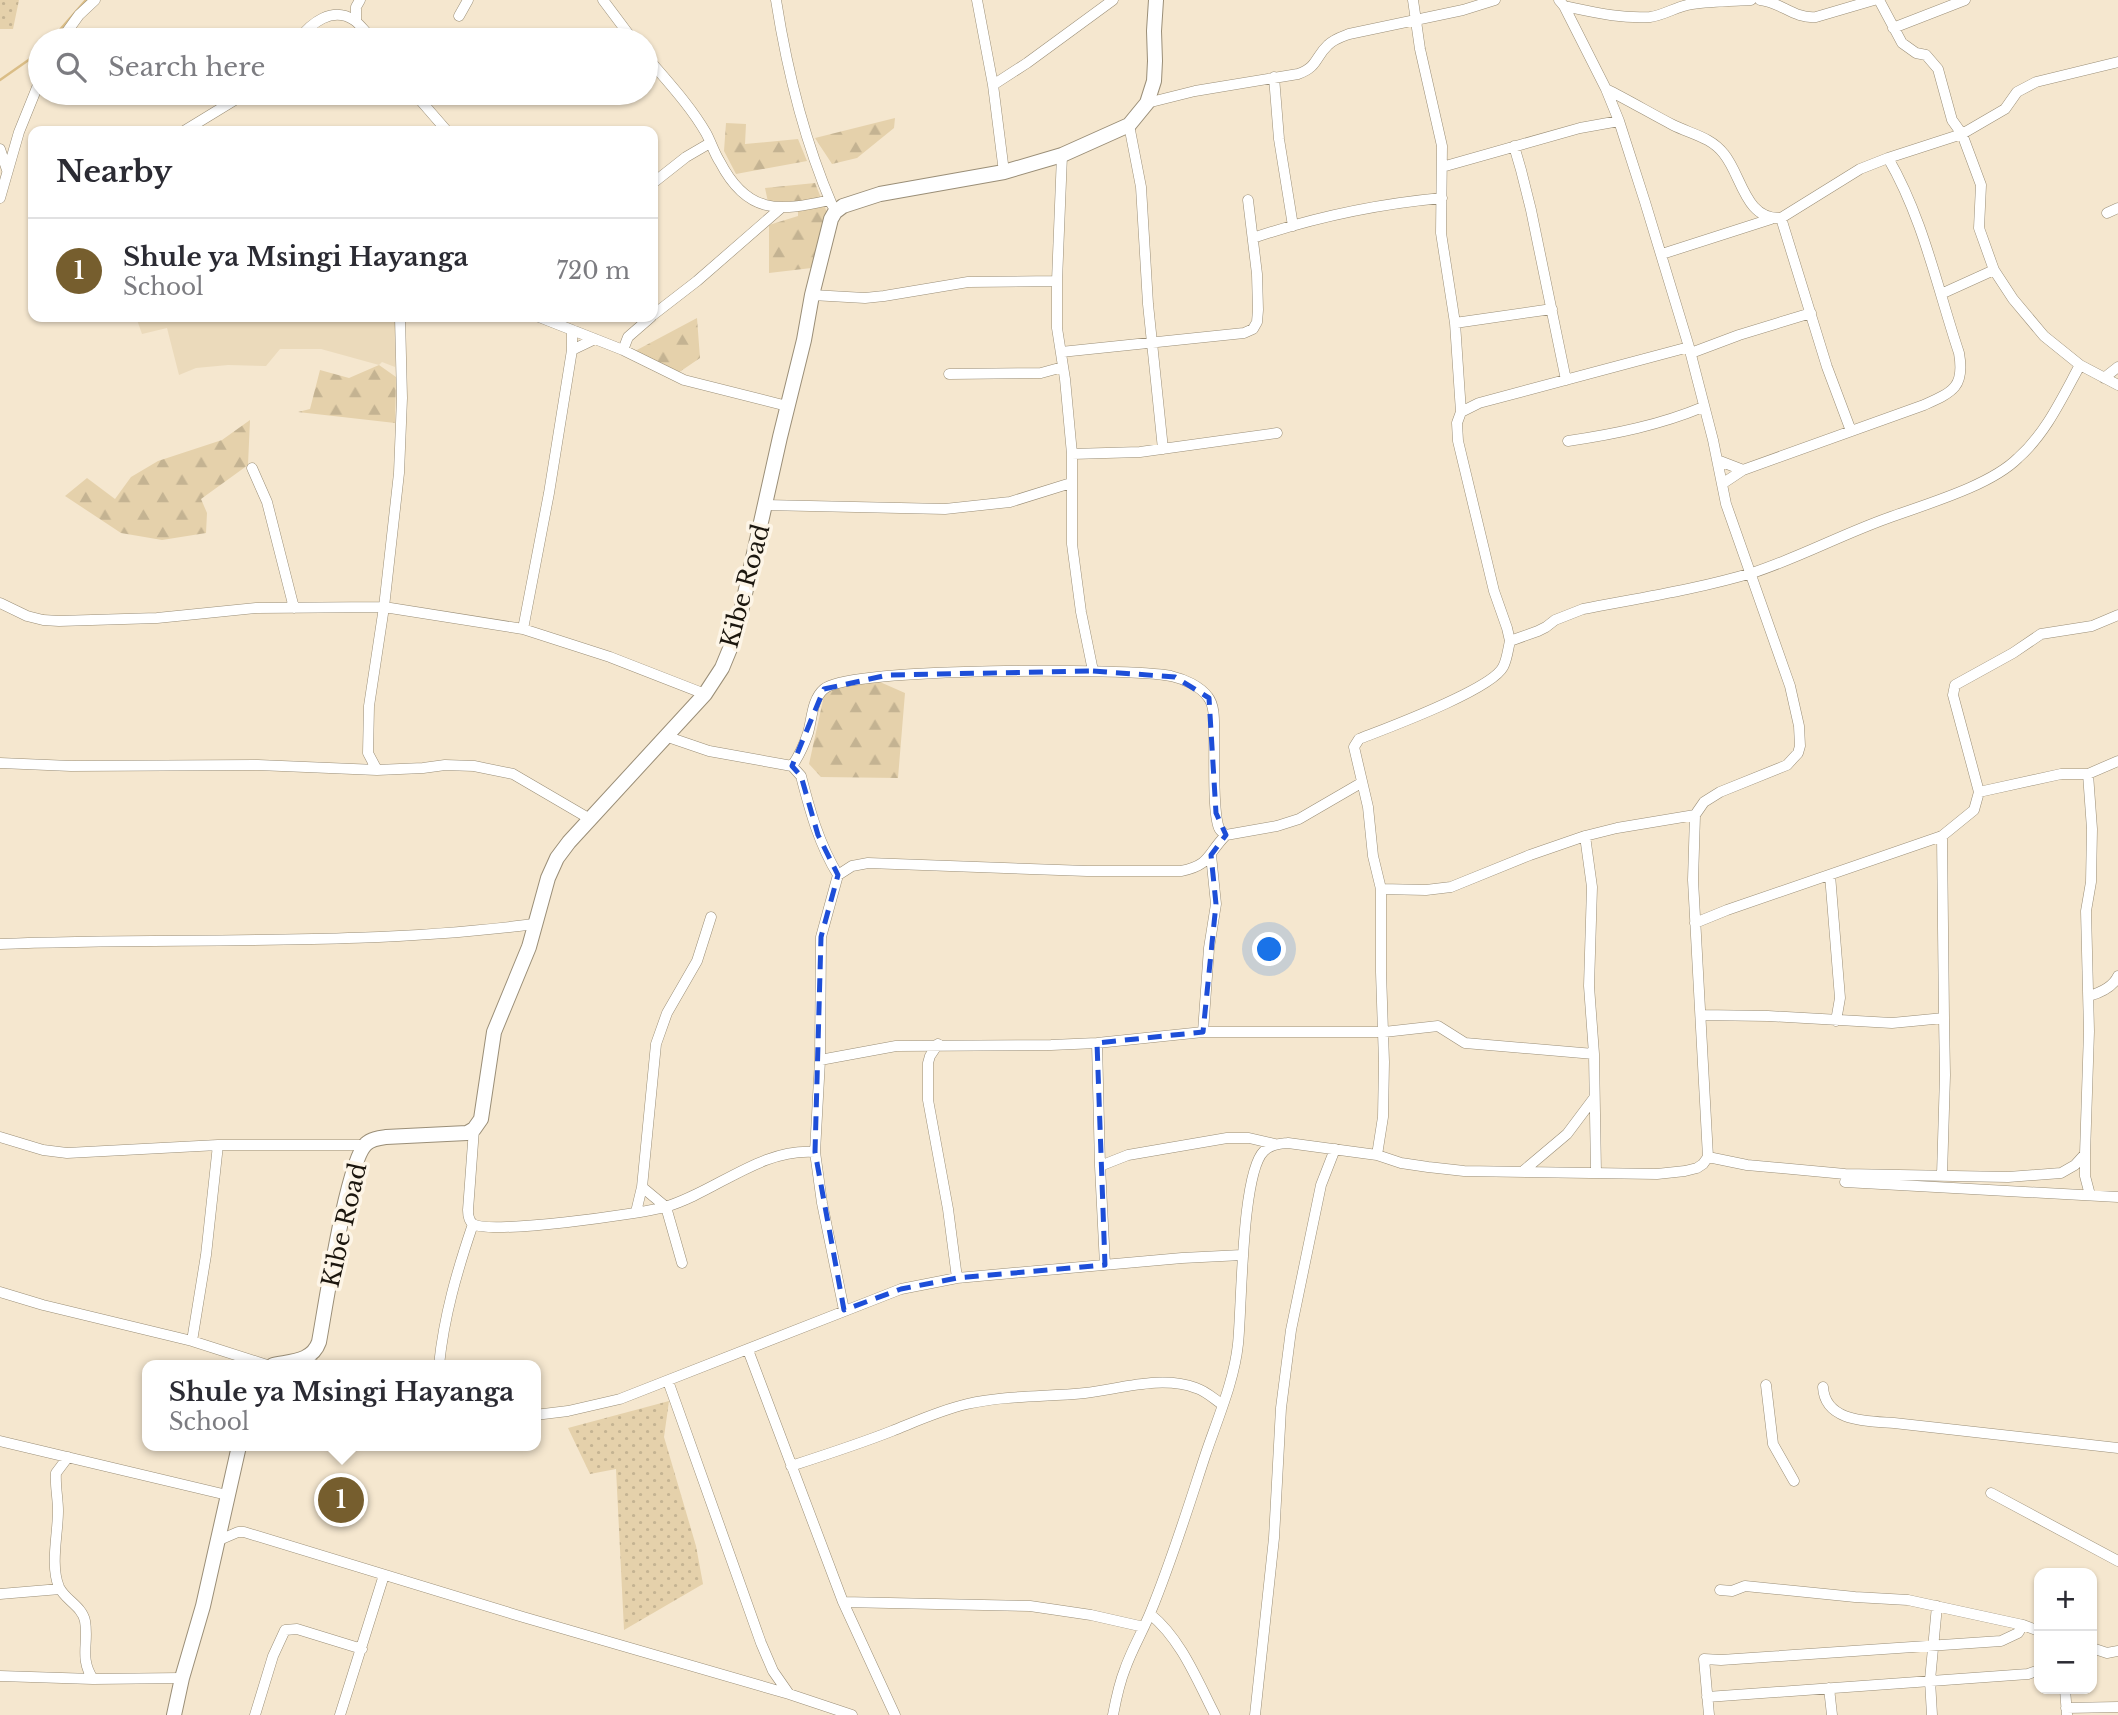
<!DOCTYPE html>
<html lang="en">
<head>
<meta charset="utf-8">
<style>
	:root { --surface:#fff; --page:#f2f2f3; --text:#2b2b33; --muted:#7c7c81; --line:#e1e1e2; --accent:#765e2e }
	body { margin:0; font-family:"Libre Baskerville",serif; background:var(--page); color:var(--text) }
	.controls { position:absolute; right:21px; bottom:21px; display:grid; overflow:hidden; border-radius:14px; box-shadow:0 2px 5px #0004 }
	.controls button { width:63px; height:63px; display:grid; place-items:center; padding:0; border:0; border-bottom:2px solid var(--line); background:var(--surface); color:var(--text); font:35px sans-serif }
	.you { position:absolute; left:1270px; top:950px; width:24px; height:24px; margin:-18px; border:5px solid #fff; border-radius:50%; background:#1a73e8; box-shadow:0 0 0 10px #1a73e833 }
	.badge { display:grid; place-items:center; width:46px; height:46px; border-radius:50%; background:var(--accent); color:#fff; font-size:23px; font-weight:700 }
	.pin { position:absolute; translate:-50% -50%; border:4px solid #fff; box-shadow:0 2px 7px #0006 }
	.popup { position:absolute; left:142px; top:1360px; width:399px; height:91px; box-sizing:border-box; display:grid; place-content:center; border-radius:14px; background:var(--surface); filter:drop-shadow(0 2px 5px #0005); font-size:23px; white-space:nowrap; color:var(--muted) }
	.popup b { font-size:26px; color:var(--text) }
	.popup::after { content:''; position:absolute; left:50%; top:100%; margin-left:-14px; border:14px solid transparent; border-top-color:var(--surface) }
	.list { margin:0; padding:0; list-style:none }
	h2 { display:flex; justify-content:space-between; align-items:center; height:91px; margin:0; padding:0 28px; font-size:30px }
	h2 small { font-size:23px; font-weight:400; color:var(--muted) }
	.list li { display:grid; grid-template-columns:46px 1fr auto; gap:21px; align-items:center; box-sizing:border-box; height:105px; padding:0 28px; border-top:2px solid var(--line) }
	.list b { display:block; font-size:26px; white-space:nowrap }
	.list p { margin:0; font-size:23px; white-space:nowrap; color:var(--muted) }
	.list em { font-size:23px; font-style:normal; color:var(--muted) }
	.icon { flex:none; width:38px; height:38px; fill:none; stroke:currentColor; stroke-width:2; stroke-linecap:round; stroke-linejoin:round }
	.map { position:relative; flex:none; width:2118px; height:1715px; overflow:hidden }
	.search { position:absolute; background:var(--surface); box-shadow:0 2px 5px #0004; left:28px; top:28px; width:630px; height:77px; display:flex; align-items:center; gap:18px; box-sizing:border-box; padding:0 24px; border-radius:38px; color:var(--muted); font-size:26px }
	.panel { position:absolute; background:var(--surface); box-shadow:0 2px 5px #0004; left:28px; top:126px; width:630px; height:196px; border-radius:14px }
	.map>svg:first-child { display:block }
</style>
</head>
<body>
<div class="map">
<svg width="2118" height="1715" viewBox="0 0 2118 1715">
	<defs>
		<pattern id="green-dots" width="8" height="8" patternUnits="userSpaceOnUse" patternTransform="scale(1.75)"><rect width="8" height="8" fill="#e5d1ab"/><path d="M2 2h.1M6 6h.1" fill="none" stroke="#c4b392" stroke-width="1.8" stroke-linecap="round"/></pattern>
		<pattern id="forest-firs" width="22" height="20" patternUnits="userSpaceOnUse" patternTransform="scale(1.75)"><rect width="22" height="20" fill="#e5d1ab"/><path d="M5 1l3.5 6h-7zM16 11l3.5 6h-7z" fill="#c4b392"/></pattern>
	</defs>
	<rect width="100%" height="100%" fill="#f5e7cf"/>
	<!-- built -->
	<path fill="#ebdabb" d="M136,317h259v50l-13,-5 -3,3 -58,-16h-41l-14,17 -38,-1 -32,3 -17,7 -12,-47 -25,6z"/>
	<!-- green -->
	<path fill="url(#green-dots)" d="M0,0h19l-6,29h-13z
		M669,1401l-5,36 32,109 7,38 -79,46 -8,-161 -26,5 -22,-46z"/>
	<!-- forest -->
	<path fill="url(#forest-firs)" d="M895,118l-1,10 -37,30 -25,6 -17,-26z
		M726,123l20,1 -1,20 53,-5 9,22 -71,13 -12,-23z
		M815,183l13,32 -8,52 -51,6v-48l29,-9v-15l-30,1 -3,-14z
		M697,318l3,40 -22,15 -43,-22z
		M379,365l17,12 -1,46 -97,-11 12,-3 10,-39 29,8z
		M250,420l-2,45 -47,34 6,14 -1,20 -44,7 -41,-7 -56,-37 22,-18 28,21 16,-22 27,-16 64,-21z
		M880,682l25,11 -7,85 -77,-1 -12,-13 16,-73 28,-7z"/>
	<g fill="none" stroke-linecap="round" stroke-linejoin="round">
		<!-- stream -->
		<path stroke="#dabd86" stroke-width="2.5" d="M51,40l35,-40
			M0,80l40,-28"/>
		<defs>
			<path id="street" d="M603,0l30,40
				M776,0c11,70 28,140 56,205
				M977,0l16,85 11,87
				M1413,0l7,49 22,97 -1,87 14,90 6,89 -4,11 1,18 36,150 13,37 3,13
				M1760,0c21,2 34,19 56,17l58,-17
				M1879,0l23,43 14,10 10,2 12,14 14,51 10,14 19,51 -2,43 15,42 19,29 31,37 36,29 38,20
				M1564,6c29,6 57,13 86,11 15,-2 27,-11 42,-13 19,-3 40,-3 59,-4
				M459,16l9,-16
				M356,21v-14l4,-7
				M1893,28l72,-28
				M61,40l18,-25 16,-15
				M298,40c13,-17 34,-34 56,-20 7,5 13,14 19,20
				M646,56c20,24 44,49 60,77 5,9 8,20 14,29 27,52 58,50 110,38
				M1274,77l5,62 14,87
				M993,85l34,-22 86,-63
				M1606,89c22,11 44,24 67,36 18,9 38,12 51,29 18,22 21,66 57,64l79,-49 28,-11 74,-24 43,-25 12,-17 19,-10 82,-20
				M414,93l33,38
				M1147,103l48,-12 103,-17c20,-7 17,-17 30,-29 6,-6 13,-8 21,-11l114,-24 32,-10
				M1129,125l12,62 7,117 15,145
				M184,131l54,-33 20,-2 6,-3
				M1514,146l7,24 10,40 35,170
				M0,149l7,21
				M1062,155l-5,126v47l8,51 7,75v90l9,68 12,59
				M1442,167l138,-39 39,-7
				M653,183l33,-26 24,-14
				M0,198l19,-66 21,-52
				M2107,213l11,-5
				M1781,218l46,149 24,64
				M1253,238c62,-21 124,-34 189,-40
				M1662,254l109,-35
				M1941,294l53,-24
				M812,295l53,3 19,-2 84,-14 89,-1
				M653,315l44,-34 85,-74
				M539,317l84,33 61,30 103,26
				M1455,323l97,-14
				M572,350l23,-11
				M623,350l5,-13 23,-20
				M1061,352l183,-19 9,-4 4,-7 1,-12 -1,-36 -9,-74
				M1691,353l48,-18 72,-22
				M949,374l92,-1 22,-6
				M2104,378l14,-11
				M1461,412l18,-9 210,-56
				M1568,441c47,-7 92,-16 135,-34
				M1072,454l68,-2 137,-19
				M1717,460l26,10
				M252,468l15,34 27,106
				M1722,484l21,-14 181,-65c29,-13 41,-18 35,-52 -22,-66 -36,-135 -71,-195
				M765,505l180,4 65,-7 61,-19
				M0,603l27,13 16,4 16,1 98,-3 99,-10 128,-1 139,22 87,28 95,37
				M523,629l26,-136 23,-143v-20
				M668,737l41,14 83,15 9,10c9,35 18,68 37,99
				M0,763l71,3 187,-1 119,5 46,-2 22,-3 29,1 39,8 77,45
				M792,766c7,-10 12,-21 16,-33 4,-14 4,-34 16,-44 25,-22 305,-21 347,-13 13,3 29,10 37,21 7,9 6,24 6,36 1,20 -2,78 5,95 1,3 4,5 7,7l51,-9 22,-7 62,-36
				M377,770l-9,-17 1,-47 15,-99 15,-134 3,-75 -2,-81
				M1979,792l82,-18h27l30,-13
				M1585,836l7,51 -3,99 5,68 2,119
				M1942,836l2,182
				M1830,875l10,123 -4,23
				M1381,889l45,1 25,-3 79,-32 55,-19 32,-8 78,-13
				M1695,923l32,-13 215,-74 32,-26 5,-18 -26,-97 2,-10 58,-32 28,-19 51,-8 26,-11
				M0,944c178,-7 357,3 534,-20
				M2089,996c10,-3 24,-9 29,-20
				M1701,1015l67,1 124,7 52,-5 1,57 -3,100
				M1203,1032l6,-84 7,-44 -5,-49
				M1097,1043l3,123 5,99
				M938,1044l-8,12 -2,7v37l20,109 9,69
				M820,1060l76,-14 155,-1 46,-2 106,-11h181l54,-6 27,17 129,11
				M474,1129l-6,81c0,5 1,11 5,14 17,11 167,-10 192,-17 51,-15 95,-59 150,-55
				M0,1137l43,13 24,3 151,-8h147
				M2085,1154v22l5,19
				M1377,1155l6,-38 1,-55 -3,-90v-83l-8,-33 -5,-49 -14,-60 5,-8c28,-11 132,-49 144,-72 4,-7 5,-18 7,-26l28,-10 8,-4 9,-7 28,-11c57,-11 116,-20 172,-37 45,-15 88,-38 133,-54 38,-14 102,-32 130,-60 28,-25 44,-60 62,-93
				M1708,1157l39,8 98,9 163,3 53,-4 14,-8 10,-11 4,-123 -3,-120 5,-29 1,-53 -4,-55
				M1100,1166l28,-11 99,-17h22l26,6
				M1522,1172l45,-38 27,-36
				M1845,1182l273,15
				M642,1187l24,20 16,56
				M636,1212l6,-25 14,-143 11,-31 30,-52 14,-44
				M0,1292l43,13 149,36 75,24
				M844,1310l-22,-107 -7,-51 5,-92 1,-123 17,-62 14,-9 16,-3 219,8h94c30,-6 26,-17 45,-36
				M192,1341l14,-86 12,-110
				M748,1350l95,252 52,113
				M298,1361l18,4
				M439,1365c5,-49 18,-94 34,-141
				M668,1381l93,262 12,28 16,23
				M1766,1385l7,59 21,37
				M1823,1387c2,35 44,34 71,36l224,25
				M535,1415l33,-4 52,-12 281,-110 56,-11 225,-20 60,-3
				M0,1441l227,54
				M68,1457l-12,16c-1,13 2,25 2,38 0,23 -8,54 1,76 6,13 23,19 26,34 4,22 -6,37 8,58
				M791,1466c34,-11 68,-22 101,-35 25,-10 49,-21 75,-27 39,-9 79,-7 118,-11 35,-4 76,-18 111,-5 10,3 18,11 27,17
				M1991,1493l127,68
				M217,1541l21,-9h6l279,85 266,77 63,21
				M1720,1590l12,1 13,-5 110,11 53,3 115,25 16,6
				M0,1594l60,-5
				M843,1602l187,4 61,9 53,12
				M1150,1614c31,25 47,66 65,101
				M2092,1648l15,5 11,-2
				M0,1676l93,3 89,-1
				M1829,1688l3,27
				M2065,1689l2,26
				M1707,1697l321,-23 11,-4
				M2066,1708l52,-1
				M255,1715l18,-59 12,-26 12,-1 65,20
				M340,1715l44,-140
				M1113,1715c3,-16 6,-31 12,-46 7,-20 18,-38 26,-58 21,-51 37,-103 54,-155 12,-36 29,-74 33,-112 4,-36 3,-171 26,-193 7,-7 15,-7 24,-8l89,12 24,8 27,4 36,4 193,3 28,-3 12,-3 6,-4 5,-7 -15,-277 2,-65 9,-13 16,-10 67,-27 11,-12 2,-7 -1,-20 -9,-40 -64,-182 -13,-64 -24,-93 -44,-145 -26,-81 -13,-32 -42,-83 -5,-6
				M1255,1715l19,-177 7,-130 10,-78 30,-145 14,-36
				M1709,1715l-5,-56 17,1 280,-19 17,-8 5,-8
				M1932,1715l-2,-35 7,-74"/>
			<path id="secondary" d="M273,1365c18,-4 39,-3 46,-23 6,-32 28,-181 47,-198 5,-5 13,-6 20,-7l81,-4 7,-4 7,-10 13,-87 35,-85 19,-69 9,-20 12,-16 136,-148 17,-26 14,-34 44,-197 24,-97 8,-45 19,-76 4,-7 8,-6 37,-12 124,-22 58,-17 67,-30 18,-22 7,-22 1,-20 -1,-30 2,-31
				M174,1715l8,-37 21,-72 36,-160"/>
		</defs>
		<!-- street casing -->
		<use href="#street" stroke="#9a8e77" stroke-width="11"/>
		<!-- secondary casing -->
		<use href="#secondary" stroke="#9a8e77" stroke-width="16"/>
		<!-- street -->
		<use href="#street" stroke="#fff" stroke-width="10"/>
		<!-- secondary -->
		<use href="#secondary" stroke="#fff" stroke-width="14"/>
	</g>
	<!-- marked area -->
	<path fill="none" stroke="#1d4ed8" stroke-width="5" stroke-dasharray="14 9" stroke-linejoin="round" d="M1093,671l82,6 34,21 7,115 10,22 -15,20 5,49 -13,128 -106,11 8,222 -148,13 -56,11 -57,21 -29,-158 6,-215 17,-62 -20,-40 -17,-59 -9,-10 32,-77 64,-14z"/>
	<g text-anchor="middle" dominant-baseline="central" stroke-width="7" stroke-linejoin="round" paint-order="stroke">
		<!-- street labels -->
		<g font-size="24" fill="#1b160e" stroke="#fdf5e7">
			<text transform="translate(745 586) rotate(-75)">Kibe Road</text>
			<text transform="translate(344 1225) rotate(-77)">Kibe Road</text>
		</g>
	</g>
</svg>
<div class="controls">
<button>+</button>
<button>−</button>
</div>
<div class="you"></div>
<div class="pin badge" style="left:341px;top:1500px">1</div>
<div class="popup"><b>Shule ya Msingi Hayanga</b>School</div>
<div class="search"><svg class="icon" aria-label="search" viewBox="0 0 24 24"><circle cx="10" cy="10" r="6"/><path d="M15 15l6 6"/></svg>Search here</div>
<section class="panel">
<h2>Nearby<small></small></h2>
<ul class="list">
<li><span class="badge">1</span><div><b>Shule ya Msingi Hayanga</b><p>School</p></div><em>720 m</em></li>
</ul>
</section>
</div>
</body>
</html>
